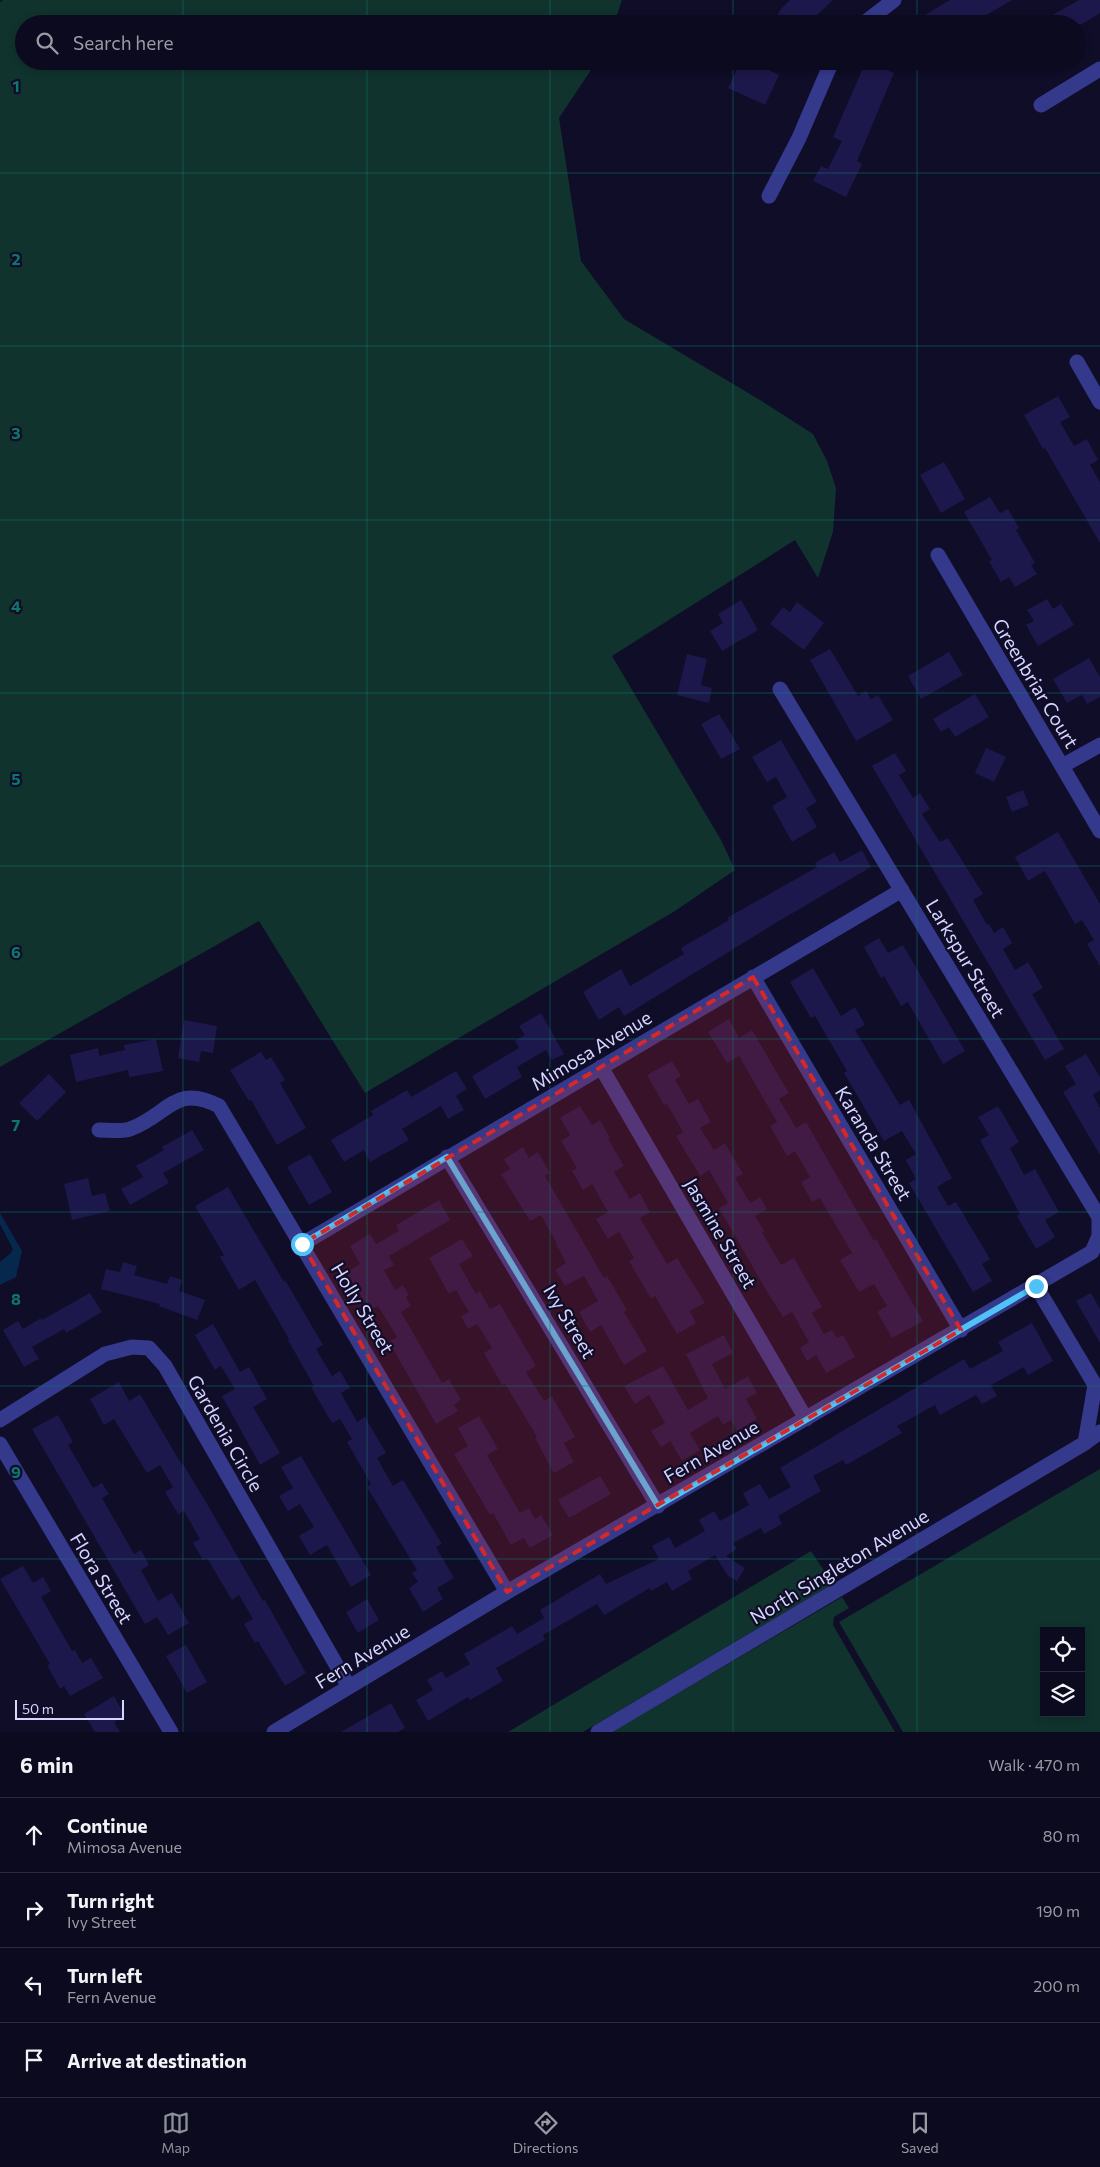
<!DOCTYPE html>
<html lang="en">
<head>
<meta charset="utf-8">
<style>
	:root { --surface:#0b0a1e; --page:#19182b; --text:#f1f3f6; --muted:#9a9aa4; --line:#2b2b3c; --accent:#8c9099 }
	body { margin:0; font-family:Commissioner,sans-serif; background:var(--page); color:var(--text) }
	.controls { position:absolute; right:15px; bottom:15px; display:grid; overflow:hidden; border-radius:0px; box-shadow:0 2px 8px #0003 }
	.controls button { width:45px; height:45px; display:grid; place-items:center; padding:0; border:0; border-bottom:1px solid var(--line); background:var(--surface); color:var(--text); font:25px sans-serif }
	.scale { position:absolute; left:15px; bottom:12px; width:109px; box-sizing:border-box; padding-left:5px; border:2px solid #d5d5ff; border-top:0; font-size:14px; line-height:18px; white-space:nowrap; color:#d5d5ff; -webkit-text-stroke:4px #0f0d28; paint-order:stroke }
	.stop { position:absolute; width:15px; height:15px; margin:-11px; border:4px solid #4fc3f7; border-radius:50%; background:#fff }
	.stop.end { background:#4fc3f7; border-color:#fff; box-shadow:0 1px 5px #0008 }
	.list { margin:0; padding:0; list-style:none }
	h2 { display:flex; justify-content:space-between; align-items:center; height:65px; margin:0; padding:0 20px; font-size:21px }
	h2 small { font-size:16px; font-weight:400; color:var(--muted) }
	.list li { display:grid; grid-template-columns:32px 1fr auto; gap:15px; align-items:center; box-sizing:border-box; height:75px; padding:0 20px; border-top:1px solid var(--line) }
	.list b { display:block; font-size:19px; white-space:nowrap }
	.list p { margin:0; font-size:16px; white-space:nowrap; color:var(--muted) }
	.list em { font-size:16px; font-style:normal; color:var(--muted) }
	.icon { flex:none; width:28px; height:28px; fill:none; stroke:currentColor; stroke-width:2; stroke-linecap:round; stroke-linejoin:round }
	.map { position:relative; flex:none; width:1100px; height:1732px; overflow:hidden }
	.search { position:absolute; background:var(--surface); box-shadow:0 2px 8px #0003; left:15px; right:15px; top:15px; height:55px; display:flex; align-items:center; gap:12px; box-sizing:border-box; padding:0 18px; border-radius:28px; color:var(--muted); font-size:19px }
	.sheet { height:365px; background:var(--surface) }
	nav { display:flex; justify-content:space-around; align-items:center; box-sizing:border-box; height:70px; border-top:1px solid var(--line); background:var(--surface); font-size:14px; color:var(--muted) }
	nav a { display:grid; justify-items:center; gap:2px }
	nav .on { color:var(--accent) }
	.map>svg:first-child { display:block }
</style>
</head>
<body>
<div class="map">
<svg width="1100" height="1732" viewBox="0 0 1100 1732">
	<rect width="100%" height="100%" fill="#0f0d28"/>
	<!-- green -->
	<path fill="#10332e" fill-rule="evenodd" d="M3,0h619l-8,24h-590v37h573l-38,57 22,143 43,58 136,81 53,34 14,27 9,27 -3,44 -15,46 -23,-38 -183,116 109,184 14,30 -60,41 -310,182 -106,-172 -259,146v-1065z
		M1100,1469v263h-197l-64,-110zM1044,1631h37v82h-37z
		M811,1551l22,33 -250,148h-75z
		M842,1597l7,11 -15,9 -1,8 62,107h-283z"/>
	<!-- water -->
	<path fill="#07284d" d="M0,1213l22,38 -6,26 -16,8v-23l10,-8 3,-5 -13,-25z"/>
	<!-- building -->
	<path fill="#1d184b" d="M790,0h43l-25,24h-36l9,-15z
		M950,0h62l-41,24h-61z
		M1079,0h21v13l-18,11h-45z
		M741,61h9l29,14 -14,30 -37,-17z
		M866,61l28,12 -37,88 5,3 -16,33 -33,-16 8,-15 7,3 14,-28 -9,-4z
		M1058,396l12,21 -10,5 14,24 13,-7 11,21 -8,5 10,17v61l-55,-95 -2,1 -19,-34z
		M944,462l21,37 -24,14 -21,-38z
		M990,497l10,16 8,-4 11,19 -3,2 19,33 -4,2 6,9 -22,13 -6,-10 -8,5 -12,-21 3,-1 -28,-48z
		M1047,599l6,10 8,-5 13,21 -36,21 -12,-21 8,-4 -7,-11z
		M741,600l17,30 -36,21 -12,-20 13,-8 -5,-9z
		M797,602l27,21 -20,27 -34,-26 13,-17 7,5z
		M830,649l28,47 8,-5 5,8 7,-4 15,25 -37,21 -46,-81z
		M949,652l14,23 -42,24 -13,-23z
		M687,654l20,5 -6,26 11,3 -3,15 -32,-8z
		M1089,658l11,19v20l-13,7 -5,-9 -15,8 -14,-24z
		M975,694l14,23 -34,20 -6,-10 -8,5 -8,-13z
		M719,714l21,35 -19,10 -20,-35z
		M781,740l36,62 -11,6 11,19 -25,15 -20,-36 15,-9 -11,-20 -9,5 -15,-25z
		M986,748l20,9 -12,25 -19,-9z
		M895,753l11,18 -7,4 14,23 7,-5 10,16 -8,5 12,19 6,9 8,-4 35,56 -10,6 14,25 2,-1 5,9 9,-6 9,16 -9,6 12,21 13,-8 15,26 -11,6 32,55 -19,11 -173,-294z
		M1023,790l6,15 -17,7 -6,-15z
		M1058,832l42,72v62l-13,-22 7,-4 -12,-20 -7,4 -30,-53 -17,10 -13,-24z
		M862,850l9,17 -97,57 -150,92 -5,-9 -20,13 -16,-28 38,-23 9,17 54,-32 -3,-6 48,-28 -2,-2 90,-51 -2,-4 19,-11 6,10z
		M879,938l9,15 15,-8 62,106 -22,13 -35,-62 -7,4 -17,-30 -3,2 -17,-31z
		M813,968l28,48 14,-9 10,18 -10,5 45,75 9,-5 43,78 -15,9 11,19 8,-4 34,57 -8,5 10,17 -19,11 -64,-109 7,-4 -10,-19 10,-6 -14,-23 -18,10 -40,-68 3,-2 -32,-55 -4,2 -21,-36z
		M541,1013l23,41 -12,6 -6,-10 -29,17 5,10 -37,22 -13,-23 47,-28 -4,-7 10,-6 -6,-9z
		M729,1019l10,19 13,-8 37,63 -10,6 17,29 10,-6 68,119 2,-2 47,82 -31,17 -15,-26 10,-6 -13,-22 -15,8 -19,-32 12,-7 -32,-55 -8,4 -11,-20 9,-5 -15,-26 -8,5 -17,-30 7,-4 -38,-66 -12,7 -19,-31z
		M184,1020l33,6 -4,27 -12,-2 -2,11 -21,-4z
		M156,1039l7,32 -34,6 -1,-7 -52,12 -6,-27 28,-7 1,8 26,-6 -1,-5z
		M261,1052l5,8 5,-3 14,23 -5,3 26,45 -29,17 -26,-45 -2,1 -19,-31z
		M1086,1054l14,23v13l-7,5 7,13v47l-37,-63 13,-8 -11,-18z
		M672,1061l9,15 -6,4 14,24 9,-5 13,23 -11,6 14,22 11,-7 18,31 -8,4 15,25 10,-6 7,12 -12,7 9,15 -2,1 19,33 13,-7 28,49 -10,6 12,21 8,-4 5,8 6,-3 12,22 -29,16 -10,-18 -9,6 -7,-13 9,-6 -17,-30 -9,5 -17,-27 -47,-82 9,-5 -19,-33 -9,6 -24,-40 7,-4 -16,-28 -3,1 -17,-30z
		M456,1071l11,18 -11,7 8,14 -16,9 -7,-13 -39,23 7,11 -39,22 -6,-12 -20,12 -13,-22 42,-25 -2,-4 36,-21 4,7z
		M49,1074l17,18 -29,29 -18,-18z
		M580,1106l12,19 8,-5 10,18 -2,1 16,27 -10,6 16,27 10,-6 10,19 -10,6 27,46 10,-6 28,45 -15,8 6,12 -19,11 -22,-38 -4,3 -22,-38 5,-3 -15,-26 -11,7 -12,-20 12,-7 -16,-28 -9,6 -11,-19 5,-3 -16,-27 9,-6 -10,-17z
		M998,1106l21,36 -9,6 14,27 11,-6 24,43 -14,8 10,17 -19,12 -19,-33 3,-2 -40,-74 9,-5 -11,-18z
		M192,1130l12,20 -41,23 6,10 -39,22 -9,-16 22,-12 -7,-11 28,-16 -2,-3z
		M523,1147l6,11 9,-6 12,21 -5,3 59,102 3,-2 20,34 -3,2 23,39 -23,14 -23,-40 -11,7 -11,-20 19,-11 -14,-25 -19,10 -10,-16 11,-7 -10,-19h1l-16,-29 -11,6 -29,-47 9,-5 -6,-10z
		M310,1154l22,38 -23,13 -22,-38z
		M88,1178l4,18 13,-3 5,18 -38,9 -8,-36z
		M228,1187l56,95 1,-2 38,65 -7,4 16,27 8,-5 10,17 -9,5 16,29 8,-5 21,36 -9,5 16,28 10,-6 39,64 -6,3 18,31 -17,10 6,11 -20,13 -14,-24 9,-6 -6,-9 5,-3 -50,-83 4,-3 -24,-42 5,-3 -12,-20 -8,4 -21,-36 3,-1 -26,-46 1,-1 -34,-59 -16,10 -19,-33 4,-2 -29,-49z
		M439,1200l11,20 -61,36 5,9 -10,5 11,20 8,-5 6,10 -3,2 5,9 -10,6 41,71 7,-4 12,21 -7,5 4,6 -22,13 -47,-82 8,-5 -19,-31 -8,4 -24,-38 14,-8 -10,-18 20,-12 6,10 23,-13 -3,-6z
		M462,1239l11,17 -14,8 17,30 4,-3 10,18 10,-5 36,62 -10,6 18,29 8,-5 23,41 -11,6 10,19 -20,11 -19,-35 2,-1 -32,-53 -3,1 -18,-32 8,-5 -15,-24 -9,5 -7,-13 8,-4 -13,-22 -7,4 -20,-36z
		M123,1262l14,4 -3,9 33,9 3,-8 12,4 -3,11 26,9 -8,20 -38,-14 1,-2 -59,-15 5,-20 14,3z
		M90,1293l12,19 -36,21 -2,-4 -32,18 7,12 -15,8 -21,-37 15,-9 5,8 18,-11 1,2z
		M1091,1293l9,16v34l-24,-42z
		M1032,1323l21,38 -25,14 -4,-8 -33,18 6,11 -15,8 -6,-9 -36,20 -5,-10 -38,21 5,7 -56,32 -3,-5 -30,16 8,15 -43,25 4,8 -18,10 -3,-6 -28,15 4,6 -11,7 19,12 -8,13 -9,-5 -13,-21 -27,16 4,8 -20,12 -5,-9 -16,9 -1,-3 -46,27 -7,-11 -54,31 2,5 -49,28 7,13 -33,19 -2,-3 -40,24 -12,-21 17,-10 -6,-10 15,-9 4,7 24,-14 -6,-10 48,-28 5,8 27,-16 -4,-8 60,-36 6,10 53,-25 -7,-13 17,-9 6,11 30,-17 -6,-11 15,-9 6,10 29,-16 -6,-12 17,-9 9,15 22,-12 -11,-19 184,-109 6,10 33,-18 -5,-9z
		M213,1324l27,48 9,-5 18,32 -14,8 27,46 -20,12 -38,-69 13,-7 -14,-23 -6,4 -20,-35z
		M724,1335l9,18 -21,11 13,25 23,-13 9,17 -11,6 11,20 -20,12 -6,-11 -8,5 -5,-9 -28,17 10,17 -18,11 -12,-20 -9,6 -10,-16 14,-8 -16,-28 -14,9 -11,-18 39,-20 25,44 20,-12 -22,-44z
		M119,1382l10,19 11,-7 42,71 1,-1 27,45 53,92 2,-1 41,73 -21,13 -27,-45 -3,2 -11,-19 9,-5 -14,-24 -7,5 -25,-42 -4,2 -10,-17 7,-4 -16,-28 -6,3 -13,-22 8,-5 -13,-22 -13,8 -33,-54 -10,6 -14,-26z
		M58,1415l15,27 -5,3 25,43 9,-5 7,11 -7,4 32,56 7,-4 8,15 -8,5 17,31 14,-8 17,30 -21,12 -11,-18 -12,7 -113,-195z
		M479,1416l19,33 -11,6 33,58 9,-5 6,11 6,-4 12,20 -23,13 -6,-10 -13,7 -18,-32 -3,2 -36,-61 14,-8 -10,-18z
		M301,1456l70,119 -20,12 -24,-42 -17,10 -11,-19 15,-9 -14,-23 -12,7 -9,-15 14,-8 -12,-21z
		M600,1476l11,18 -42,24 -11,-18z
		M23,1566l10,17 10,-6 8,14 -10,6 31,54 3,-1 7,13 9,-5 12,20 -33,18 -6,-10 -4,3 -13,-24 3,-1 -50,-85z
		M367,1599l12,21 -21,13 -12,-21z
		M186,1645l21,37 -20,11 -21,-37z
		M114,1696l11,20 -11,6 6,10h-25l-11,-18z
		M391,1703l14,25 -7,4h-57z"/>
	<g fill="none" stroke-linecap="round" stroke-linejoin="round">
		<!-- minor -->
		<path stroke="#34398c" stroke-width="15" d="M863,24l31,-24
			M1041,105l59,-36
			M769,196l30,-58 33,-77
			M1077,362l23,40
			M938,555l162,276
			M1062,766l38,-21
			M753,977l208,353
			M601,1067l205,352
			M99,1130c9,0 23,2 31,-1 39,-14 44,-46 89,-23l288,486
			M447,1157l211,349
			M302,1244l600,-354
			M1036,1286l59,99 -10,58
			M0,1420l105,-66 27,-7 17,1 16,18 184,321
			M0,1444l171,288
			M274,1732l233,-140 585,-340 7,-16v-19l-319,-528
			M598,1732l487,-289 15,-11"/>
	</g>
	<g fill="none" stroke-linecap="round" stroke-linejoin="round">
		<!-- route -->
		<path stroke="#4fc3f7" stroke-width="6" d="M302,1244l145,-87 211,349 378,-220"/>
	</g>
	<!-- marked area -->
	<path fill="#d62828" fill-opacity="0.2" stroke="#d62828" stroke-width="4" stroke-dasharray="10 6" stroke-linejoin="round" d="M753,977l208,353 -454,262 -205,-348z"/>
	<!-- grid -->
	<path fill="none" stroke="#0f766e" stroke-width="1" stroke-opacity="0.55" d="M183,0v24M367,0v24M550,0v24M733,0v24M917,0v24M183,61v1671M367,61v1671M550,61v1671M733,61v1671M917,61v1671M0,173h1100M0,346h1100M0,520h1100M0,693h1100M0,866h1100M0,1039h1100M0,1212h1100M0,1386h1100M0,1559h1100"/>
	<g text-anchor="middle" dominant-baseline="central" stroke-width="4.5" stroke-linejoin="round" paint-order="stroke">
		<!-- street labels -->
		<g font-size="19" fill="#d5d5ff" stroke="#0f0d28">
			<text transform="translate(1036 683) rotate(59)">Greenbriar Court</text>
			<text transform="translate(966 958) rotate(59)">Larkspur Street</text>
			<text transform="translate(591 1050) rotate(-31)">Mimosa Avenue</text>
			<text transform="translate(874 1143) rotate(59)">Karanda Street</text>
			<text transform="translate(721 1233) rotate(60)">Jasmine Street</text>
			<text transform="translate(363 1308) rotate(59)">Holly Street</text>
			<text transform="translate(570 1321) rotate(59)">Ivy Street</text>
			<text transform="translate(226 1433) rotate(60)">Gardenia Circle</text>
			<text transform="translate(711 1451) rotate(-30)">Fern Avenue</text>
			<text transform="translate(839 1566) rotate(-31)">North Singleton Avenue</text>
			<text transform="translate(102 1578) rotate(59)">Flora Street</text>
			<text transform="translate(362 1656) rotate(-31)">Fern Avenue</text>
		</g>
	</g>
	<g font-size="16" text-anchor="middle" font-weight="bold" fill="#0f766e" stroke="#0f0d28" stroke-width="4.5" stroke-linejoin="round" paint-order="stroke">
		<text x="16" y="92">1</text>
		<text x="16" y="265">2</text>
		<text x="16" y="439">3</text>
		<text x="16" y="612">4</text>
		<text x="16" y="785">5</text>
		<text x="16" y="958">6</text>
		<text x="16" y="1131">7</text>
		<text x="16" y="1305">8</text>
		<text x="16" y="1478">9</text>
	</g>
</svg>
<div class="controls">
<button><svg class="icon" aria-label="locate" viewBox="0 0 24 24"><circle cx="12" cy="12" r="6"/><path d="M12 2v4M12 18v4M2 12h4M18 12h4"/></svg></button>
<button><svg class="icon" aria-label="layers" viewBox="0 0 24 24"><path d="M12 4l9 5-9 5-9-5zM3 14l9 5 9-5"/></svg></button>
</div>
<div class="scale">50 m</div>
<div class="stop" style="left:302px;top:1244px"></div>
<div class="stop end" style="left:1036px;top:1286px"></div>
<div class="search"><svg class="icon" aria-label="search" viewBox="0 0 24 24"><circle cx="10" cy="10" r="6"/><path d="M15 15l6 6"/></svg>Search here</div>
</div>
<section class="sheet">
<h2>6 min<small>Walk · 470 m</small></h2>
<ul class="list">
<li><svg class="icon" aria-label="ahead" viewBox="0 0 24 24"><path d="M12 20V5M6 11l6-6 6 6"/></svg><div><b>Continue</b><p>Mimosa Avenue</p></div><em>80 m</em></li>
<li><svg class="icon" aria-label="right" viewBox="0 0 24 24"><path d="M7 20v-9h11M14 6l5 5-5 5"/></svg><div><b>Turn right</b><p>Ivy Street</p></div><em>190 m</em></li>
<li><svg class="icon" aria-label="left" viewBox="0 0 24 24"><path d="M17 20v-9H6M10 6l-5 5 5 5"/></svg><div><b>Turn left</b><p>Fern Avenue</p></div><em>200 m</em></li>
<li><svg class="icon" aria-label="arrive" viewBox="0 0 24 24"><path d="M6 21V4h12l-3 4 3 4H6"/></svg><div><b>Arrive at destination</b></div></li>
</ul>
</section>
<nav>
<a class="on"><svg class="icon" aria-label="map" viewBox="0 0 24 24"><path d="M3 6l6-2 6 2 6-2v14l-6 2-6-2-6 2zM9 4v14M15 6v14"/></svg>Map</a>
<a><svg class="icon" aria-label="directions" viewBox="0 0 24 24"><path d="M12 3l9 9-9 9-9-9zM9 14v-3h6M13 9l2 2-2 2"/></svg>Directions</a>
<a><svg class="icon" aria-label="saved" viewBox="0 0 24 24"><path d="M7 4h10v16l-5-4-5 4z"/></svg>Saved</a>
</nav>
</body>
</html>
